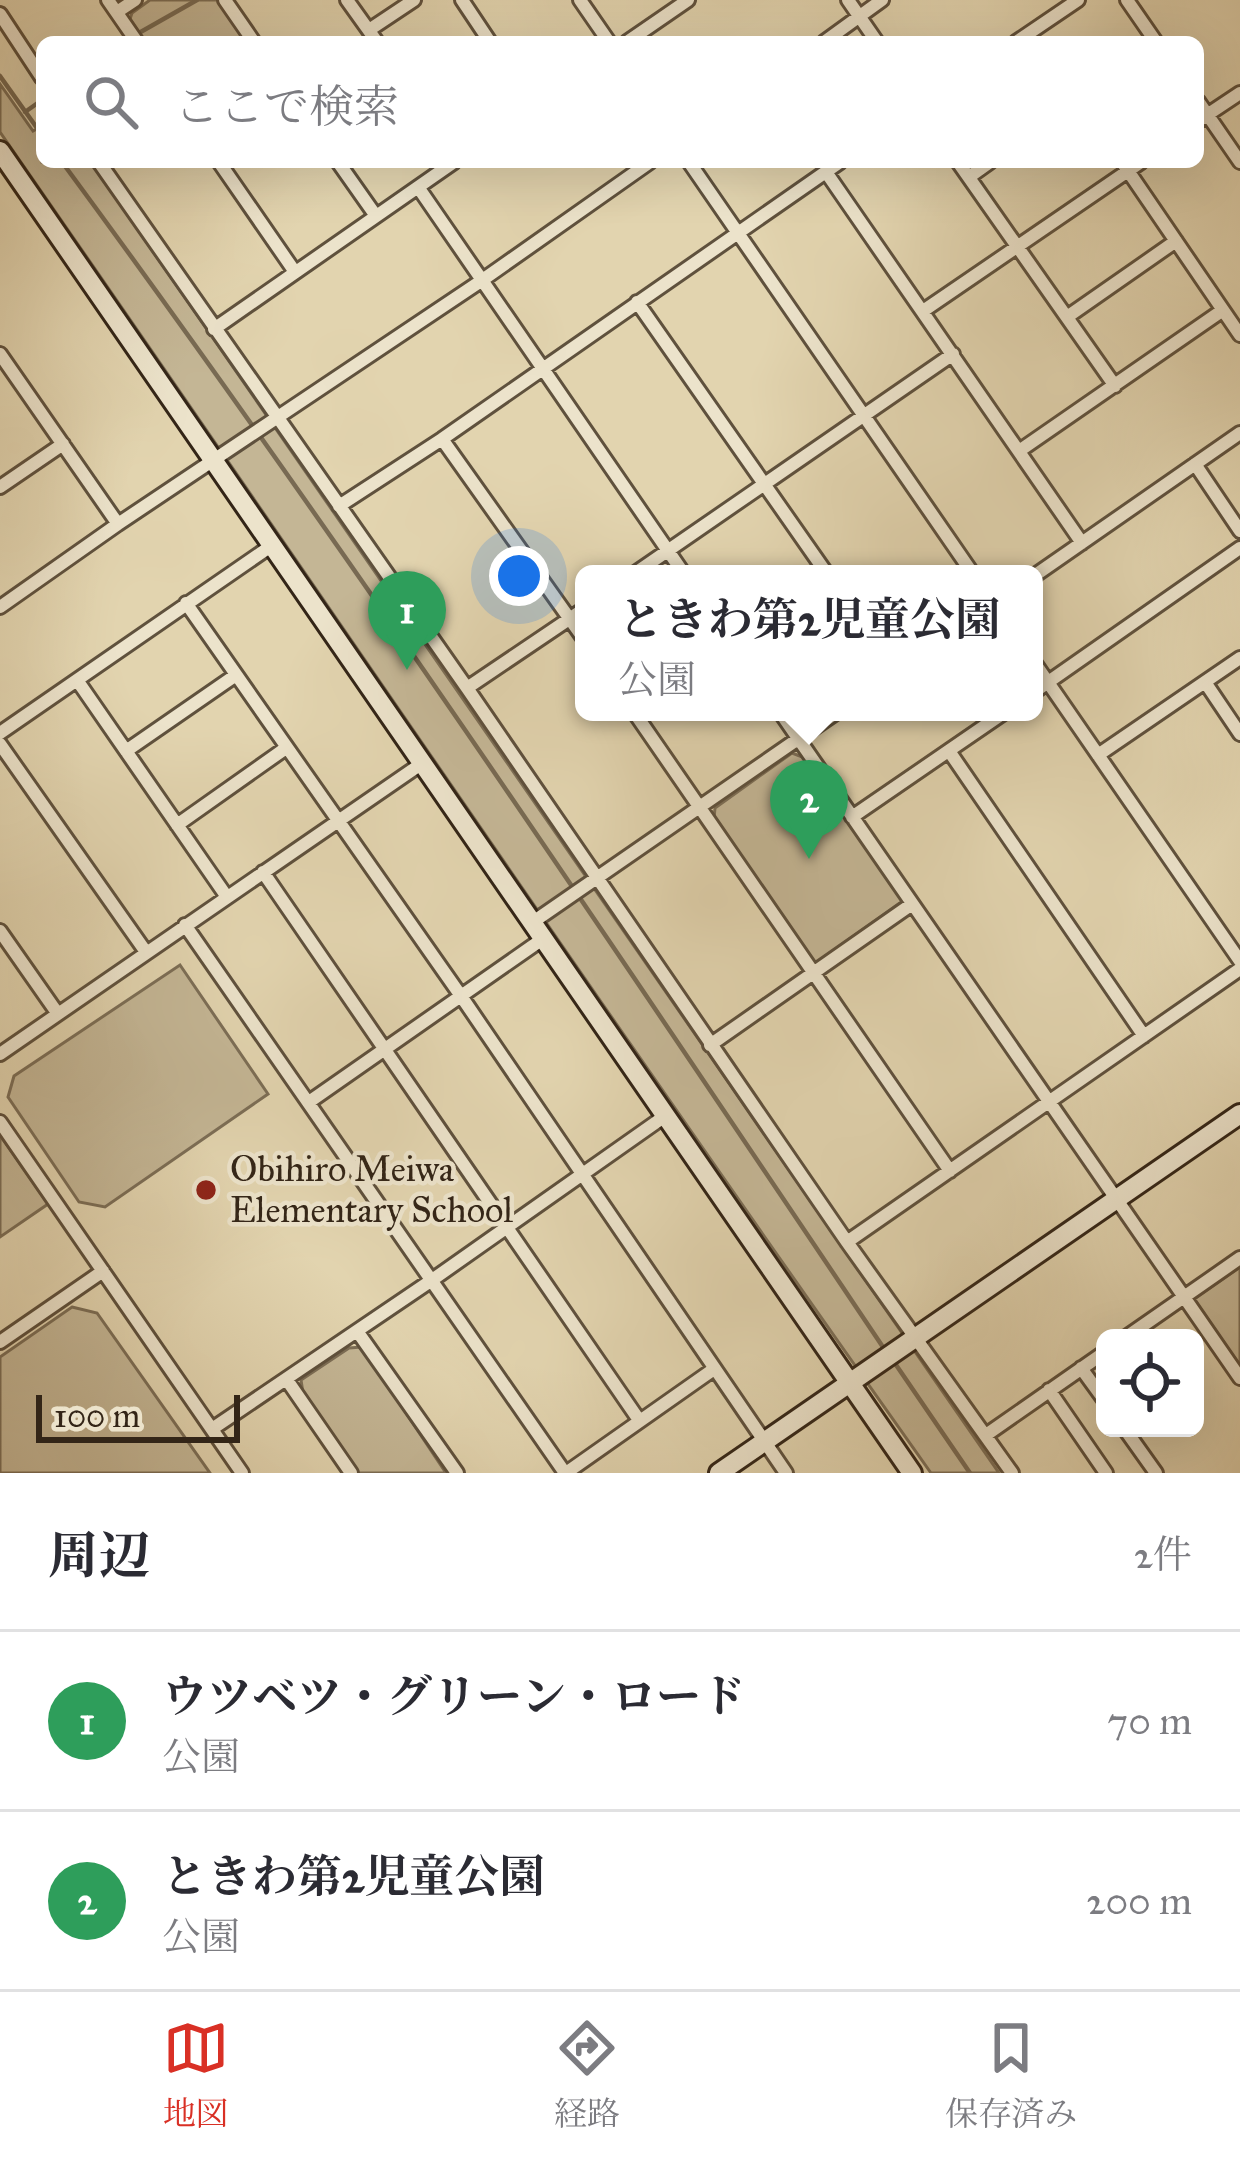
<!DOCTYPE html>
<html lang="ja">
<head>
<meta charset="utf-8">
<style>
	:root { --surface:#fff; --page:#f2f2f3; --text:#2b2b33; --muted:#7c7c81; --line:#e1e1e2; --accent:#d93025 }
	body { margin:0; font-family:"IM FELL Great Primer","Noto Serif JP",serif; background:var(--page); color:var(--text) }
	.controls { position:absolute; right:36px; bottom:36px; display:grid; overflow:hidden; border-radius:18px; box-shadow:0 12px 48px #0002 }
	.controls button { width:108px; height:108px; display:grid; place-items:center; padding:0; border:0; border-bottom:3px solid var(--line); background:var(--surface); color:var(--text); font:60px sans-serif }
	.scale { position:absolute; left:36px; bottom:30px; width:204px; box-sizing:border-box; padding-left:12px; border:6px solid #332517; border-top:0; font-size:33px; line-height:42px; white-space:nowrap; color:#332517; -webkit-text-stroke:9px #ece3cb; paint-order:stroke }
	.you { position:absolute; left:519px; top:576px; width:42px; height:42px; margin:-30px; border:9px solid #fff; border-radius:50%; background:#1a73e8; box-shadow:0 0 0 18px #1a73e833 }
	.badge { display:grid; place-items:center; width:78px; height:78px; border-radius:50%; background:var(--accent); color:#fff; font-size:39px; font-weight:700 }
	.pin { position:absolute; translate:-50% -99px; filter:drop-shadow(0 3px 6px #0008) }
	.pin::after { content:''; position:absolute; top:63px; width:42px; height:36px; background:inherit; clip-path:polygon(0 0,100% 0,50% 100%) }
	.popup { position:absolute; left:575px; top:565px; width:468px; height:156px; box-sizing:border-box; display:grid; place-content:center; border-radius:18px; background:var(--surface); filter:drop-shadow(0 3px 9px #0005); font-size:39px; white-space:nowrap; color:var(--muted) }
	.popup b { font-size:45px; color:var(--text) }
	.popup::after { content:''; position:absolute; left:50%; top:100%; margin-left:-24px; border:24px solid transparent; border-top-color:var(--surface) }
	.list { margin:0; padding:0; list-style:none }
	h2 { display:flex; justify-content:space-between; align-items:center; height:156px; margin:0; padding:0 48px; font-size:51px }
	h2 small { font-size:39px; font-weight:400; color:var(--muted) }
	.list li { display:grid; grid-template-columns:78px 1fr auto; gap:36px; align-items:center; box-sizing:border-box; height:180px; padding:0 48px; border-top:3px solid var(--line) }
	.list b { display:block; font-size:45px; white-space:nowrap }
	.list p { margin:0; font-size:39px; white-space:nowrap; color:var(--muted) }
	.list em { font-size:39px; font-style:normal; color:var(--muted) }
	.icon { flex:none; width:66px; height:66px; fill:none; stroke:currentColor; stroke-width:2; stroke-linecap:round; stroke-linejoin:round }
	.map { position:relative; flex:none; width:1240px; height:1473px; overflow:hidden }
	.search { position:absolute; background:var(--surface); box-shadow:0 12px 48px #0002; left:36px; right:36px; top:36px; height:132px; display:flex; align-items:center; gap:30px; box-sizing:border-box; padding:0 42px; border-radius:18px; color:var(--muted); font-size:45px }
	.sheet { height:516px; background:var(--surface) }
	nav { display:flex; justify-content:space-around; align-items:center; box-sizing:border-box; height:168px; border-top:3px solid var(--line); background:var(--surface); font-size:33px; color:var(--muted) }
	nav a { display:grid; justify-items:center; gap:6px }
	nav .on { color:var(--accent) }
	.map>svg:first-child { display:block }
</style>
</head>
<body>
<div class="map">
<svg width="1240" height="1473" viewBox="0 0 1240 1473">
	<rect width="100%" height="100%" fill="#e2d4af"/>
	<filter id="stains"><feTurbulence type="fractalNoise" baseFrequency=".00167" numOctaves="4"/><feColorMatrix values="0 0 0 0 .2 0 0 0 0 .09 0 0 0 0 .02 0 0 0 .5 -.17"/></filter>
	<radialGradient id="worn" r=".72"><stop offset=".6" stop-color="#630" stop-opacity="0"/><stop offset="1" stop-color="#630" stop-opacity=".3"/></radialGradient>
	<!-- green -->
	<path fill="#c4b695" stroke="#7c6e56" stroke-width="3" d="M150,0h70l30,42h-105l-15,-23 2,-6z
		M0,84l33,47 9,-5v36h49l908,1311h-68c-315,-444 -620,-894 -931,-1341z
		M792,753l13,5 99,142 -91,65 -99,-147 1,-10z
		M180,965l88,129 -163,113 -26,-5 -71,-105 6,-21z
		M0,1135l48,69 -48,33z
		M1240,1267v99l-46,-67z
		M72,1307l25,6 113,160h-210v-116z
		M362,1347l84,126h-89l-54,-80 -2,-13 48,-32z"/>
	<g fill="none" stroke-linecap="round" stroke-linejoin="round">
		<!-- stream -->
		<path stroke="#786a53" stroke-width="4.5" d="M123,42l74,-42
			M0,76l42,59
			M25,112l17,-12
			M62,162c286,388 554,788 823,1188
			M892,1359l78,114"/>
		<defs>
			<path id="street" d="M108,0l29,42
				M225,0l29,42
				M347,0l30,42
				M462,0l28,42
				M580,0l29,42
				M848,0l29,42
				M1127,0l29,42
				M117,12l18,-12
				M0,14l42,64
				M369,30l45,-30
				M627,42l61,-42
				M824,42l58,-42
				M1016,42l62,-42
				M1198,101l42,61
				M1198,121l42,-28
				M99,162l368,526 380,554 165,231
				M219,162l76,110
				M338,162l38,54
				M689,162l284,412
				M958,162l157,224
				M1122,162l118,173
				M826,172l256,371
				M969,177l21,-15
				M418,187l266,387
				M637,302l190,272
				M923,311l218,-149
				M1067,317l109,-76
				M214,329l240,-167
				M0,354l118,170
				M442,439l142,200
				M1019,451l204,-141
				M1195,464l45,67
				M0,487l63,-43
				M339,506l103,-67 398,-277
				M634,574l319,-220
				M1034,576l206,-143
				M186,603l275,393 325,477
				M0,607l118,-83 363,-243 169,-119
				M1034,662l206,299
				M77,680l150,217
				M1205,682l35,52
				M467,688l117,-79
				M1034,692l206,-144
				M634,712l316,459
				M780,712l460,666
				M0,733l271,-187
				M0,744l146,208
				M126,751l110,-76
				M949,751l195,285
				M1098,755l142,-97
				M852,817l153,-105
				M177,825l109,-77
				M263,872l376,548
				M533,922l304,-210
				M185,925l380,548
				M0,931l58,83
				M710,1045l202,-141
				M0,1054l421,-290
				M309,1102l235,-164
				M0,1122l242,351
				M847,1242l393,-273
				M357,1331l100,142
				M1125,1338l115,-80
				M0,1342l103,-71
				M1081,1368l24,33
				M287,1380l64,93
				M1049,1390l57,83
				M1124,1428l32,45
				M212,1429l220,-149 233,-164
				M986,1435l119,-83
				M566,1473l148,-104"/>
			<path id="secondary" d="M0,151l912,1322
				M719,1473l521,-359"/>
		</defs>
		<!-- street casing -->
		<use href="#street" stroke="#5f513d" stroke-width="18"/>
		<!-- secondary casing -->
		<use href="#secondary" stroke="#332517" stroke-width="24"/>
		<!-- street -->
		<use href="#street" stroke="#ece3cb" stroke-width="12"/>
		<!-- secondary -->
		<use href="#secondary" stroke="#ece3cb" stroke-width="18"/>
	</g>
	<!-- markers -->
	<circle fill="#8f2418" stroke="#ece3cb" stroke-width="4.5" cx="206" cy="1190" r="12"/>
	<g text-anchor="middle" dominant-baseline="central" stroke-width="9" stroke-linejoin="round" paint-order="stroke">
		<!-- poi labels -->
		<g font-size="36" fill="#332517" stroke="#ece3cb" text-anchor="start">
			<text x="230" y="1169">Obihiro Meiwa<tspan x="230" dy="41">Elementary School</tspan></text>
		</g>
	</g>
	<rect width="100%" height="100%" filter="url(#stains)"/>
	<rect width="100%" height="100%" fill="url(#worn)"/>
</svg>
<div class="controls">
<button><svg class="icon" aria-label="locate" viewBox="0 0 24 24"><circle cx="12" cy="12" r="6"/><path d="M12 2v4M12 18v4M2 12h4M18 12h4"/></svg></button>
</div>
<div class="scale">100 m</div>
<div class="you"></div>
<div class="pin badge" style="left:407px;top:670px;background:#2e9e5b">1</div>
<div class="pin badge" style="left:809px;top:859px;background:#2e9e5b">2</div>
<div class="popup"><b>ときわ第2児童公園</b>公園</div>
<div class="search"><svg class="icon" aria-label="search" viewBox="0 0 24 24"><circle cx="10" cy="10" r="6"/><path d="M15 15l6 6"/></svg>ここで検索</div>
</div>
<section class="sheet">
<h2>周辺<small>2件</small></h2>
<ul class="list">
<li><span class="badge" style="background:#2e9e5b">1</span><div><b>ウツベツ・グリーン・ロード</b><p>公園</p></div><em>70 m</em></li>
<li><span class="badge" style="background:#2e9e5b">2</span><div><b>ときわ第2児童公園</b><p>公園</p></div><em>200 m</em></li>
</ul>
</section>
<nav>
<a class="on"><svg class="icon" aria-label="map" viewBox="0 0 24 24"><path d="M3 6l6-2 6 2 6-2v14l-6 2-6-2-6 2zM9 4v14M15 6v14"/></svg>地図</a>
<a><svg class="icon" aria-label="directions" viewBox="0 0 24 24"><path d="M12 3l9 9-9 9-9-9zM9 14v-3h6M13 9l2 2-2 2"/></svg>経路</a>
<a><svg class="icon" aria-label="saved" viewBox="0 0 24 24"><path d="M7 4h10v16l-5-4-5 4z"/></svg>保存済み</a>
</nav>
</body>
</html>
